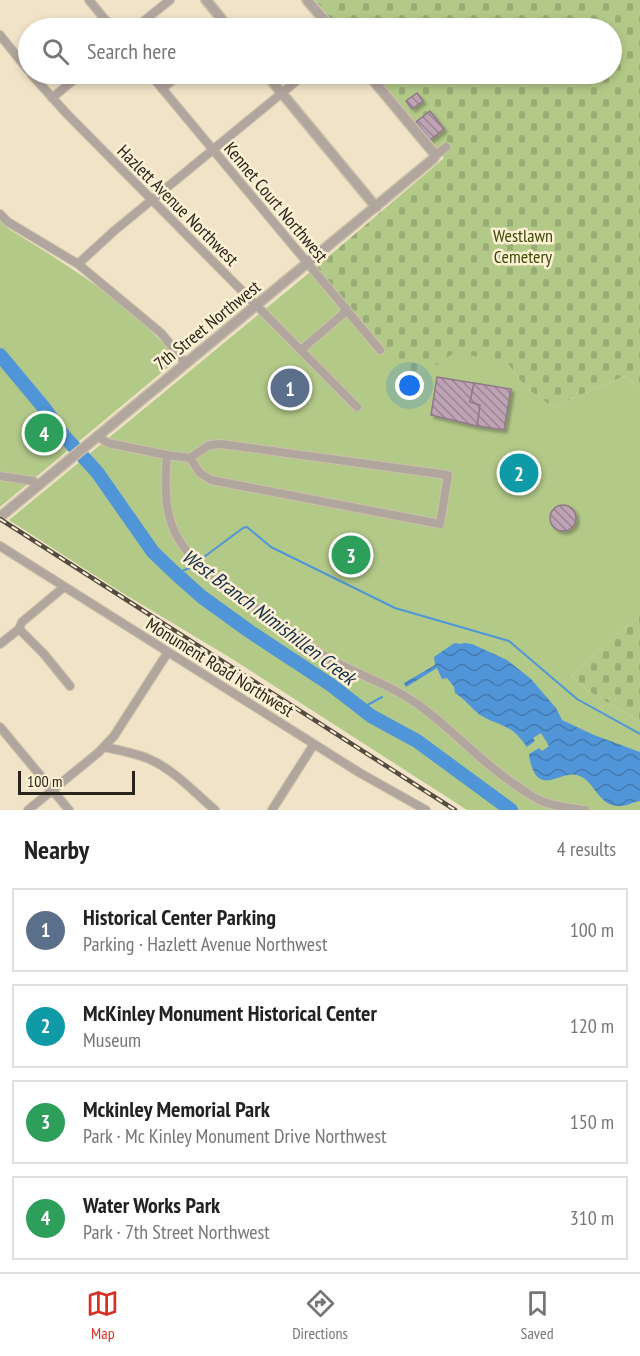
<!DOCTYPE html>
<html lang="en">
<head>
<meta charset="utf-8">
<style>
	:root { --surface:#fff; --page:#f2f2f2; --text:#222; --muted:#767676; --line:#e0e0e0; --accent:#d93025 }
	body { margin:0; font-family:"PT Sans Narrow",sans-serif; background:var(--page); color:var(--text) }
	.scale { position:absolute; left:18px; bottom:15px; width:117px; box-sizing:border-box; padding-left:6px; border:3px solid #29241a; border-top:0; font-size:16px; line-height:21px; white-space:nowrap; color:#29241a; -webkit-text-stroke:4px #fef0d5; paint-order:stroke }
	.you { position:absolute; left:410px; top:386px; width:21px; height:21px; margin:-15px; border:4px solid #fff; border-radius:50%; background:#1a73e8; box-shadow:0 0 0 9px #1a73e833 }
	.badge { display:grid; place-items:center; width:39px; height:39px; border-radius:50%; background:var(--accent); color:#fff; font-size:20px; font-weight:700 }
	.pin { position:absolute; translate:-50% -50%; border:3px solid #fff; box-shadow:0 2px 6px #0006 }
	.list { margin:0; padding:0; list-style:none }
	h2 { display:flex; justify-content:space-between; align-items:center; height:78px; margin:0; padding:0 24px; font-size:26px }
	h2 small { font-size:20px; font-weight:400; color:var(--muted) }
	.list li { display:grid; grid-template-columns:39px 1fr auto; gap:18px; align-items:center; box-sizing:border-box; height:84px; margin:0 12px 12px; padding:0 12px; border:2px solid var(--line); border-radius:0px }
	.list b { display:block; font-size:22px; white-space:nowrap }
	.list p { margin:0; font-size:20px; white-space:nowrap; color:var(--muted) }
	.list em { font-size:20px; font-style:normal; color:var(--muted) }
	.icon { flex:none; width:33px; height:33px; fill:none; stroke:currentColor; stroke-width:2; stroke-linecap:round; stroke-linejoin:round }
	.map { position:relative; flex:none; width:640px; height:810px; overflow:hidden }
	.search { position:absolute; background:var(--surface); box-shadow:0 3px 9px #0003; left:18px; right:18px; top:18px; height:66px; display:flex; align-items:center; gap:15px; box-sizing:border-box; padding:0 21px; border-radius:33px; color:var(--muted); font-size:22px }
	.sheet { height:462px; background:var(--surface) }
	nav { display:flex; justify-content:space-around; align-items:center; box-sizing:border-box; height:84px; border-top:2px solid var(--line); background:var(--surface); font-size:16px; color:var(--muted) }
	nav a { display:grid; justify-items:center; gap:3px }
	nav .on { color:var(--accent) }
	.map>svg:first-child { display:block }
</style>
</head>
<body>
<div class="map">
<svg width="640" height="810" viewBox="0 0 640 810">
	<defs>
		<pattern id="cemetery-stones" width="16" height="16" patternUnits="userSpaceOnUse" patternTransform="scale(1.5)"><rect width="16" height="16" fill="#b3c988"/><path d="M2 7V4a2 2 0 0 1 4 0v3zM10 15v-3a2 2 0 0 1 4 0v3z" fill="#9aac75"/></pattern>
		<pattern id="water-waves" width="16" height="10" patternUnits="userSpaceOnUse" patternTransform="scale(1.5)"><rect width="16" height="10" fill="#5095d7"/><path d="M0 5q4-4 8 0t8 0" fill="none" stroke="#4279ae"/></pattern>
		<pattern id="building-back-hatch" width="6" height="6" patternUnits="userSpaceOnUse" patternTransform="scale(1.5)"><rect width="6" height="6" fill="#bea3b4"/><path d="M-1 5l2 2M0 0l6 6M5-1l2 2" fill="none" stroke="#9a8592"/></pattern>
		<filter id="shadow"><feDropShadow dx="3" dy="3" stdDeviation="1.5" flood-color="#0004"/></filter>
	</defs>
	<rect width="100%" height="100%" fill="#f0e3c8"/>
	<!-- cemetery -->
	<path fill="url(#cemetery-stones)" d="M315,0h325v388l-15,-12 -72,31 -27,-19 -19,-25 -96,21 -96,-116 129,-110 -69,-84h237v-46h-274z
		M640,615v107l-52,-31 -17,-16z"/>
	<!-- green -->
	<path fill="#b3c988" d="M0,221l9,8c62,38 121,75 169,130l-178,148z
		M315,268l96,115 44,-31 52,11 19,25 27,19 72,-31 15,12v227l-69,60 17,16 52,31v88h-173l-238,-153 -113,-68 -107,-69z"/>
	<!-- water -->
	<path fill="url(#water-waves)" d="M456,643l3,1 6,-1 7,1 35,16 24,19 25,29 6,12 32,15 46,17v49c-6,1 -12,4 -18,5 -25,2 -26,-26 -45,-31 -15,-4 -33,16 -43,-3 -3,-6 -4,-11 -5,-18l10,-6 3,3 7,-5 -8,-13 -8,5 2,3 -8,6c-4,-5 -8,-11 -13,-15 -10,-8 -23,-10 -34,-17 -9,-7 -15,-16 -25,-22l-1,-6 -7,-9 -5,1 -5,-11 -31,19 -2,-4 31,-18 -1,-8 19,-13z"/>
	<g fill="none" stroke-linecap="round" stroke-linejoin="round">
		<!-- stream -->
		<path stroke="#5095d7" stroke-width="2" d="M204,557l39,-29 4,-1 24,20 124,61 114,33 68,58 63,35
			M176,574l13,-6
			M362,708l20,-11"/>
		<!-- river -->
		<path stroke="#5095d7" stroke-width="14" d="M0,355l45,54 19,27 33,36 56,80 23,22 26,23 47,34 82,54 40,31 46,25 94,69"/>
	</g>
	<!-- building -->
	<path fill="url(#building-back-hatch)" stroke="#917888" stroke-width="1.5" filter="url(#shadow)" d="M417,93l6,8 -11,8 -6,-8z
		M430,111l14,18 -14,11 -14,-18z
		M437,377l37,6 -4,19 10,3 -3,21 -46,-11z
		M474,383l37,6 -7,41 -27,-4 3,-21 -10,-3z
		M550 518a13 13 0 1 1 26 0a13 13 0 1 1-26 0Z"/>
	<g fill="none" stroke-linecap="round" stroke-linejoin="round">
		<defs>
			<path id="minor" d="M89,0l23,28
				M135,28l35,-28
				M0,35l28,35
				M31,74l35,39 291,294
				M150,74l230,276
				M162,89l18,-15
				M52,98l29,-24
				M435,156l11,-9
				M0,214l8,8 70,42 83,69 25,31
				M78,264l36,-33 191,-157
				M301,350l42,-36 3,-6
				M97,436l11,7 59,12 23,3
				M221,444l227,31 -8,49 -229,-44 -11,-7 -10,-15 19,-13z
				M167,455c-5,64 3,87 53,128l106,74c29,17 62,26 90,46 37,26 66,61 104,85 8,5 15,11 24,14 13,5 27,6 41,8
				M0,476l33,5 6,4
				M0,546l360,227 66,37
				M19,629l25,25 26,32
				M0,644l19,-15 3,-7 42,-35
				M0,727l69,83
				M104,747c15,3 31,6 45,12 24,10 46,34 66,51
				M28,810l71,-58 15,-16 54,-84
				M272,810l42,-66"/>
			<path id="tertiary" d="M206,0l23,28
				M307,0l24,28
				M266,74l110,133
				M0,517l433,-358 2,-3 -2,-4 -65,-78"/>
		</defs>
		<!-- minor casing -->
		<use href="#minor" stroke="#ccc1a9" stroke-width="10"/>
		<!-- tertiary casing -->
		<use href="#tertiary" stroke="#ccc1a9" stroke-width="12"/>
		<!-- minor -->
		<use href="#minor" stroke="#b1a69e" stroke-width="8"/>
		<!-- tertiary -->
		<use href="#tertiary" stroke="#b1a69e" stroke-width="9"/>
		<defs>
			<path id="rail" d="M0,519l455,291"/>
		</defs>
		<!-- rail casing -->
		<use href="#rail" stroke="#544d3f" stroke-width="4.5"/>
		<!-- rail -->
		<use href="#rail" stroke="#fef0d5" stroke-width="2" stroke-dasharray="7" stroke-linecap="butt"/>
	</g>
	<g text-anchor="middle" dominant-baseline="central" stroke-width="5" stroke-linejoin="round" paint-order="stroke">
		<!-- street labels -->
		<g font-size="18" fill="#29241a" stroke="#fef0d5">
			<text transform="translate(276 202) rotate(50)">Kennet Court Northwest</text>
			<text transform="translate(178 205) rotate(45)">Hazlett Avenue Northwest</text>
			<text transform="translate(207 325) rotate(-39)">7th Street Northwest</text>
			<text transform="translate(220 667) rotate(32)">Monument Road Northwest</text>
		</g>
		<!-- park labels -->
		<g font-size="18" fill="#3a4b06" stroke="#fef0d5">
			<text x="523" y="235">Westlawn<tspan x="523" dy="21">Cemetery</tspan></text>
		</g>
		<!-- water labels -->
		<g font-size="20" font-style="italic" fill="#122f4a" stroke="#fef0d5">
			<text transform="translate(269 617) rotate(37)">West Branch Nimishillen Creek</text>
		</g>
	</g>
</svg>
<div class="scale">100 m</div>
<div class="you"></div>
<div class="pin badge" style="left:290px;top:388px;background:#5c6f8a">1</div>
<div class="pin badge" style="left:519px;top:473px;background:#0f9aa8">2</div>
<div class="pin badge" style="left:351px;top:555px;background:#2e9e5b">3</div>
<div class="pin badge" style="left:44px;top:433px;background:#2e9e5b">4</div>
<div class="search"><svg class="icon" aria-label="search" viewBox="0 0 24 24"><circle cx="10" cy="10" r="6"/><path d="M15 15l6 6"/></svg>Search here</div>
</div>
<section class="sheet">
<h2>Nearby<small>4 results</small></h2>
<ul class="list">
<li><span class="badge" style="background:#5c6f8a">1</span><div><b>Historical Center Parking</b><p>Parking · Hazlett Avenue Northwest</p></div><em>100 m</em></li>
<li><span class="badge" style="background:#0f9aa8">2</span><div><b>McKinley Monument Historical Center</b><p>Museum</p></div><em>120 m</em></li>
<li><span class="badge" style="background:#2e9e5b">3</span><div><b>Mckinley Memorial Park</b><p>Park · Mc Kinley Monument Drive Northwest</p></div><em>150 m</em></li>
<li><span class="badge" style="background:#2e9e5b">4</span><div><b>Water Works Park</b><p>Park · 7th Street Northwest</p></div><em>310 m</em></li>
</ul>
</section>
<nav>
<a class="on"><svg class="icon" aria-label="map" viewBox="0 0 24 24"><path d="M3 6l6-2 6 2 6-2v14l-6 2-6-2-6 2zM9 4v14M15 6v14"/></svg>Map</a>
<a><svg class="icon" aria-label="directions" viewBox="0 0 24 24"><path d="M12 3l9 9-9 9-9-9zM9 14v-3h6M13 9l2 2-2 2"/></svg>Directions</a>
<a><svg class="icon" aria-label="saved" viewBox="0 0 24 24"><path d="M7 4h10v16l-5-4-5 4z"/></svg>Saved</a>
</nav>
</body>
</html>
